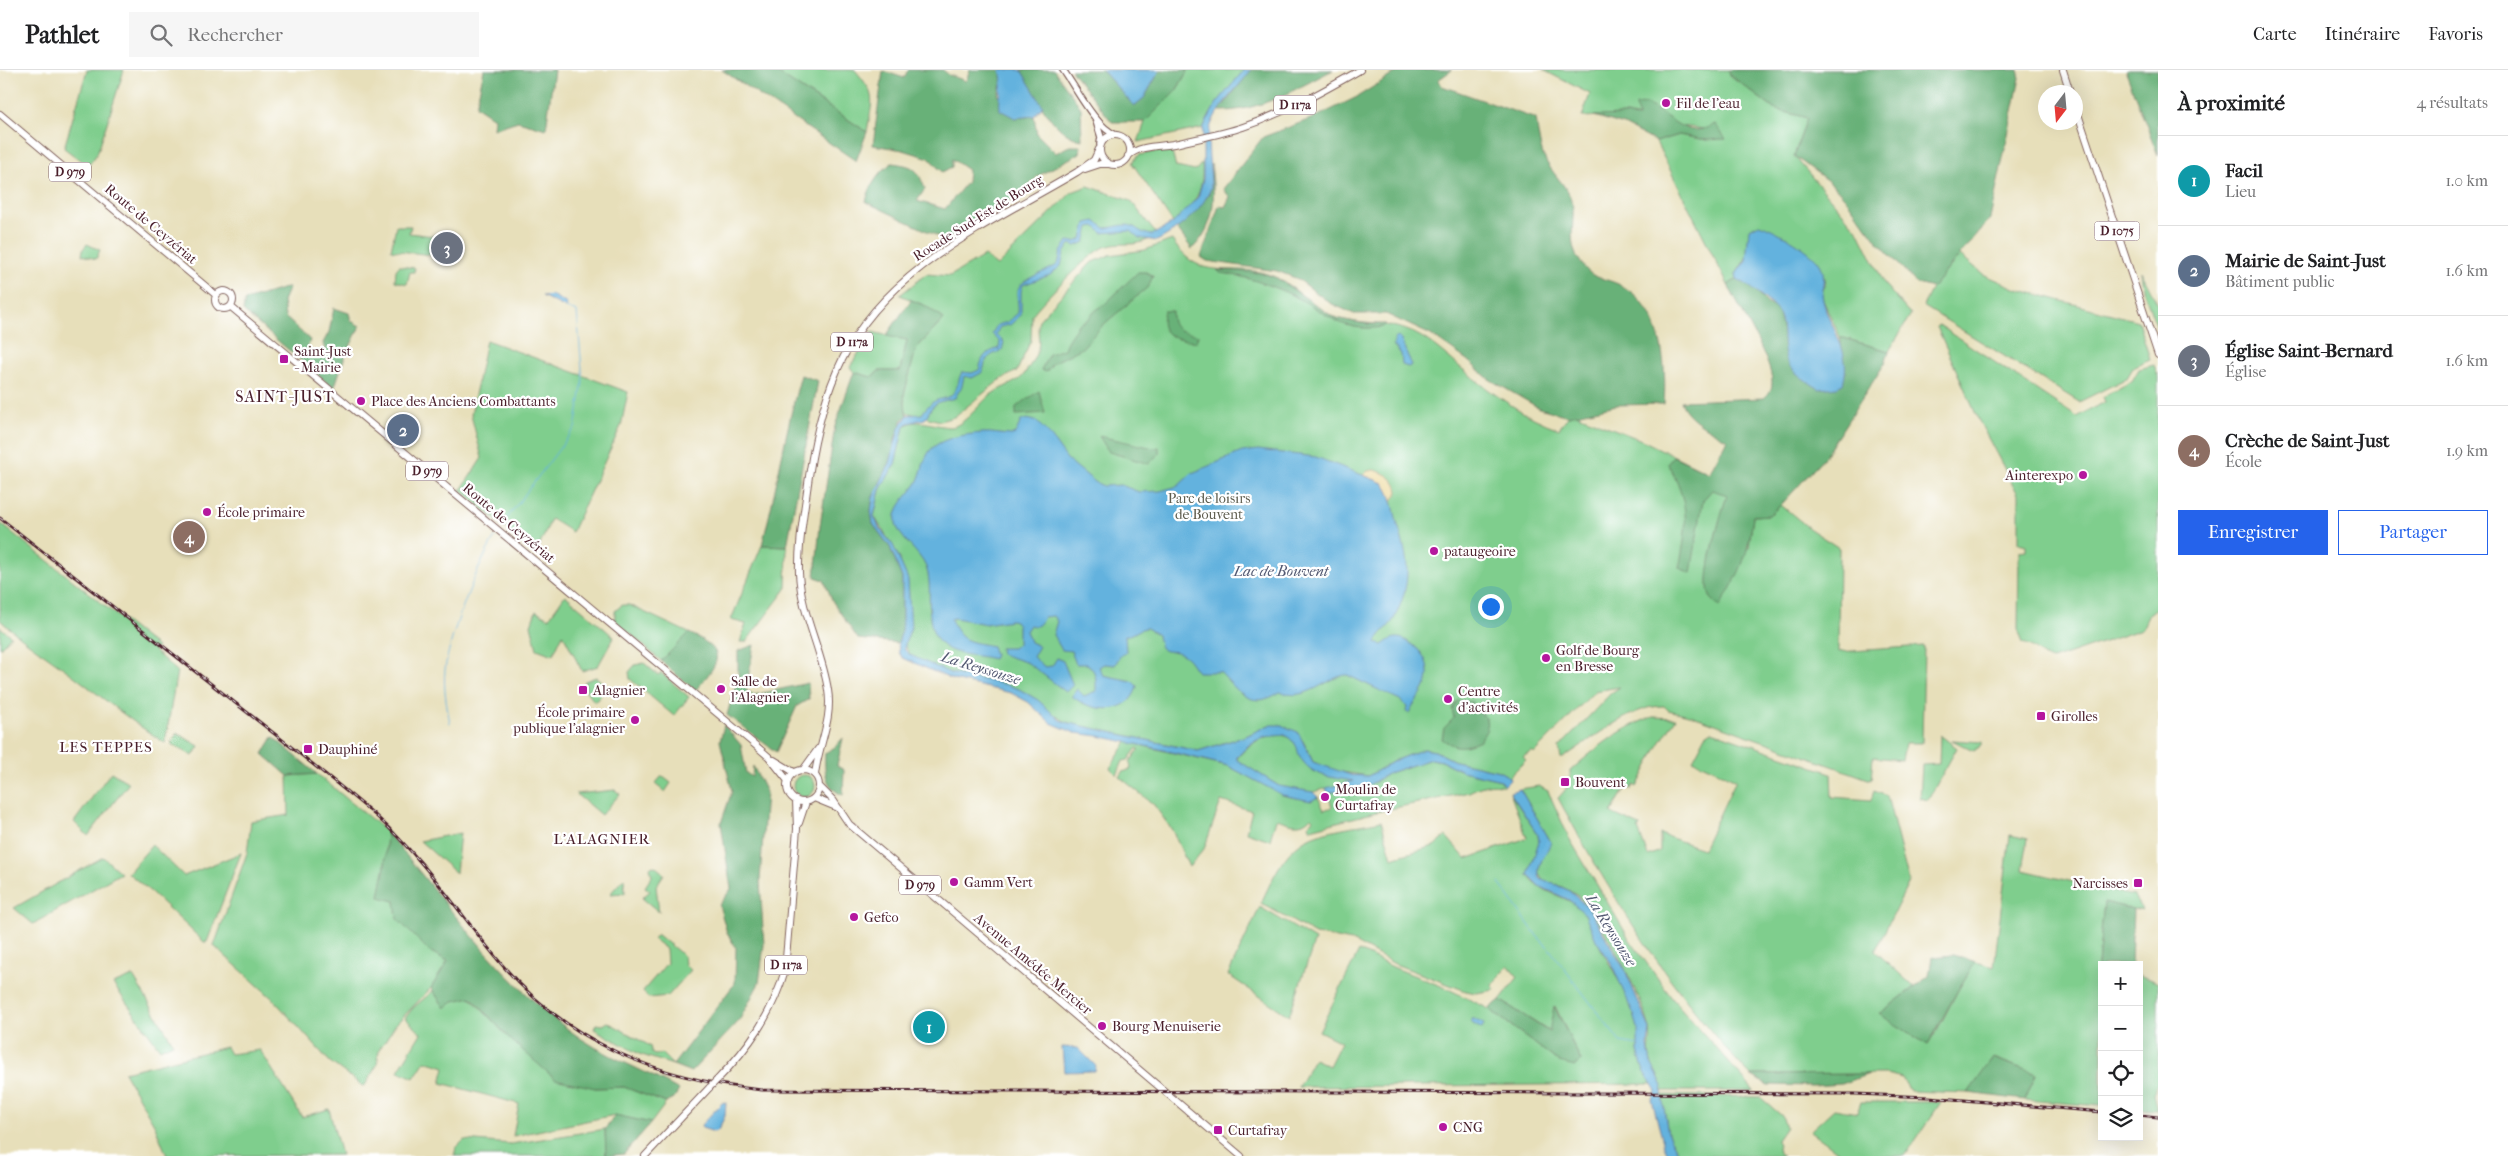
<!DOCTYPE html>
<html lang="fr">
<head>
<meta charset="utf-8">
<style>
	:root { --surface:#fff; --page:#f6f6f6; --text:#202124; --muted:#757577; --line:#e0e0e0; --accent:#2563eb }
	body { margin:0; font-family:"IM FELL French Canon",serif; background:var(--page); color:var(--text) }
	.controls { position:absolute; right:15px; bottom:15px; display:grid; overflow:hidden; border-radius:0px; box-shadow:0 5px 20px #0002 }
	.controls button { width:45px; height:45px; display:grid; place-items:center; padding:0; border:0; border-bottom:1px solid var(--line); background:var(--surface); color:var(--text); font:25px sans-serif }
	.compass { position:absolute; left:2038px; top:15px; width:45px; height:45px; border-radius:50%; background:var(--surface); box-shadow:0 5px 20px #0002; rotate:196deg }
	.you { position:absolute; left:1490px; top:536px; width:18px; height:18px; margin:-12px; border:4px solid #fff; border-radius:50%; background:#1a73e8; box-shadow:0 0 0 8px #1a73e833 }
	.badge { display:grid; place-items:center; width:32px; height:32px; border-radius:50%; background:var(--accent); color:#fff; font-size:16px; font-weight:700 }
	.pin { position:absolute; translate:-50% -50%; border:2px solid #fff; box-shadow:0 1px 5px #0006 }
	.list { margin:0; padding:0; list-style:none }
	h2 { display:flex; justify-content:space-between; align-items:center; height:65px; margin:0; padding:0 20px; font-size:21px }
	h2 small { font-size:16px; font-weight:400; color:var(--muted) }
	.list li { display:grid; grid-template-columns:32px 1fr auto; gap:15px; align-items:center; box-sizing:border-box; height:90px; padding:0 20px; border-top:1px solid var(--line) }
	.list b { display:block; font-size:19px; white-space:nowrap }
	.list p { margin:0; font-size:16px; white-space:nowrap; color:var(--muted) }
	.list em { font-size:16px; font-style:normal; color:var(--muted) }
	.actions { display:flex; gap:10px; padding:15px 20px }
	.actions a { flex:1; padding:11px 0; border:1px solid var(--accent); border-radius:0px; text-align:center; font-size:18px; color:var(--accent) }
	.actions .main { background:var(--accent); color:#fff }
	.icon { flex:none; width:28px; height:28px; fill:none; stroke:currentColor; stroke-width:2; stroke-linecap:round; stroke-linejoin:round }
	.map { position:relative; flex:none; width:2158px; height:1086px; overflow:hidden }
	header { display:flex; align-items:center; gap:30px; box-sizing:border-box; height:70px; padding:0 25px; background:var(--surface); border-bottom:1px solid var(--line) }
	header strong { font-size:24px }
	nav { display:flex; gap:28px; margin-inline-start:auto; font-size:18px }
	.search { width:350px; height:45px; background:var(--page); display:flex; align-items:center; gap:12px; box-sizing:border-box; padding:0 18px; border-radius:0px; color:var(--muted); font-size:19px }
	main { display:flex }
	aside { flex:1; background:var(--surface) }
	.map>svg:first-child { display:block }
</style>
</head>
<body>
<header>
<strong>Pathlet</strong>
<div class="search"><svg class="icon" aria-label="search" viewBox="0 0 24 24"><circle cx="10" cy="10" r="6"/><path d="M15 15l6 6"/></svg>Rechercher</div>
<nav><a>Carte</a><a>Itinéraire</a><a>Favoris</a></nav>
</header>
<main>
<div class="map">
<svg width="2158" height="1086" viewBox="0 0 2158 1086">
	<rect width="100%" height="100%" fill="#fff"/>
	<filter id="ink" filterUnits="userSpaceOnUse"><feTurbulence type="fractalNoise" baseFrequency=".02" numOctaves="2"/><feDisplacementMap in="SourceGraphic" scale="10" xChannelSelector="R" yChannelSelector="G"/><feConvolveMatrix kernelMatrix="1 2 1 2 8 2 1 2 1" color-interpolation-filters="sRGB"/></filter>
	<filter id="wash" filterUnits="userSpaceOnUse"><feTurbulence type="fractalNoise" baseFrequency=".0096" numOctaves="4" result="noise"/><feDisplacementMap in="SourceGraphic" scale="20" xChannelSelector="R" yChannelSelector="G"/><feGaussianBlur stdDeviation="1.12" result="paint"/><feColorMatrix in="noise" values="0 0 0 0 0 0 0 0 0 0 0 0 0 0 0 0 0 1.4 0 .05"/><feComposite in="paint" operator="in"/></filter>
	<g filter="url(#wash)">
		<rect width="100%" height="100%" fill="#e7dfba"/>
		<!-- green -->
		<path fill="#7fce8d" stroke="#64765c" d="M87,0h37l-27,84 -9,12 -24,-18z
			M773,0h82c23,27 17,29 12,62z
			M1188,0h56l-28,34 -13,24 -65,14 7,-20 31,-31z
			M1543,0h186l1,5 44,34 33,9 -13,38 65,76 26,53 26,30 -22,36 -49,-14 -18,-39 3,-21 -77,-22 -12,19 1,5 -9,6 -72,-143 23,-7 28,5 8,-16 -10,5 -26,-3 -10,-7 -44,-4 -43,2 8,-23z
			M1171,79l5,18 19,4 7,-8c2,32 -7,39 -29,60l-41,-60 7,-8z
			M1088,116l43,15 26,34c-24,15 -30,5 -52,12 -14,5 -63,54 -73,68l-1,25 -14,31 -17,9 -46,37 -14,4 -34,-9 -2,-17 12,-46 28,-30 -18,-13 -26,-11 26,-21 24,2 34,-20 13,10 75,-74z
			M396,156h15l-2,7 40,5 -1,3 -10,-2 -3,7 4,7 9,3 -1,3 -16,-4 -40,-5z
			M1172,170c31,48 64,18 105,38 20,10 39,33 60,40 26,8 52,3 77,15 19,9 36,26 52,39 28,23 59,45 93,57l9,-13 8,-2 68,27 65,32 18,22c-9,33 -22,67 -17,102l39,-50 4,-31 16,-1 12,-10 29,24 29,19 -1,104 86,-6 -2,97h-17l-3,17 -29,-3 -2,23 -178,-64 -25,-6 -4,-4c-33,-1 -75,36 -103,53l-2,-11 52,-55 9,-6 -25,4 -61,62 -2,-2 -9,6 3,3 -17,17 -10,-6 -44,-10 -20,-10 -11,-2 -28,11 -28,16 -33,-5 -22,-9 -10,-21 -34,-16 -23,11 -48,15 -129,-28c-19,-8 -31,-26 -51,-34 -21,-9 -45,-10 -67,-16 -14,-4 -30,-12 -42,-19l-4,-10 6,-17 -11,-68 -26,-43 6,-26 15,-26 9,-37c11,-11 32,0 47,0 12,-1 29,-23 38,-31 10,-8 27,-13 33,-19 5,-6 11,-16 14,-23 6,-12 0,-22 3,-34l52,-57 19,-8 35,-5z
			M87,174l13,6 -4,9 -14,-4 1,-6z
			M1960,185l23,19 34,15 121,32 12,38 -16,7 -7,12 -48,24 -156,-96 9,-18z
			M399,196l16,2 -1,4h-4l-3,12 -12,-3 1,-11z
			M2141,201l17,34v26l-15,-42z
			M1939,255l138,92 28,-15 -2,-5 29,-16 7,-12 15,-4 4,11v231l-9,7 -7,15 -90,31c-12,-2 -16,-14 -29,-17l-5,-13 1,-78 7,-1v-6l-7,-2v-47l-40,-75 -42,-94z
			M872,262l35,8 -7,31h-21l-8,6 -17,-5 -4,-5z
			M486,270l142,52 -7,34 -49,106 -21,-13 -15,35 -75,-64 21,-32 -11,-43z
			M0,453l157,124 -3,4 23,20 -12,72c-33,-21 -61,-44 -91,-67 -25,-19 -51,-35 -74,-56z
			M762,475l25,1 -1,43 -40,53h-6l6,-18 -15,-4z
			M565,525l49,42 -16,29 -16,5 -19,-37 -10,21 -16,-6 -6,-24 5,-14 13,7z
			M622,535h7l60,28 -28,28 -46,-41v-9z
			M0,557l11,9 -11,12z
			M644,593l14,12 3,-2 28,24 -15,19 -44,-37 -1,-7 6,-7z
			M596,607l12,10 -13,15c-5,-6 -12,-12 -10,-21z
			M1653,647l23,1 -19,30 -20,39 -3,-2 -2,4 -6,-2 -15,26 29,13 -2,3 10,27 12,-5v-17l43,15 33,-69 -43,-20 13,-25 6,-4 119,42 1,24 39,3 3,-9 13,5 22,86 -34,69 39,36 -34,27 48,31c18,-27 28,-57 48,-83l18,5 16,-132 18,4 -5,31 110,26 10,15 -39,-8 -8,83 6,9v111l-77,-6 11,-26 -42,-16 -26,35 -58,-2 -8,-13 -15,-4 -137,1c-78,-82 -138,-177 -192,-277 8,-8 13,-15 12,-27 25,-22 51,-44 83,-54z
			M177,663l22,13 -6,10 -22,-12z
			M1275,664c16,1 23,9 26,24l52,24 -40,10 -12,-1 -22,-5 -43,-26c10,-14 22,-22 39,-26z
			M1940,665l17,13 -29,52 -8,-2 2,-33 17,-1z
			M1952,670l30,2v3l-8,6z
			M1127,672l101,24 58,30 24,4 8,-3 6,13 8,-3 -4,-14 47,-11 14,-9 42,-14 11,2 20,10 39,9 3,6c-13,-4 -23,0 -35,6l-93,20 -65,17 -2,-4 4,-6 -2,-2c-11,12 -20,6 -35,2l-6,21 -24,-8 6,-21 -31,-10 -17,48 -15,18 -17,-37 -18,-25 -34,-28 3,-5 8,-3 -1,-7 9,-13 -2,-1 -9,12 -5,1 -6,14 -7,-7z
			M111,702l18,11 -41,53 -14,-14z
			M317,704l70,58 -2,34 -6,30 16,5 3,18 31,32 19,10 -17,27 -35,36 -17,26 -2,15 -13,22 -34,-25 -58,-64 -58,-52 33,-93 4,-32 38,-6 -1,-39z
			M793 716a11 11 0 1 1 22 0a11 11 0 1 1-22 0Z
			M662,706l9,7 -6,9 -10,-8z
			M1539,716l9,5 21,47 61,102 42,58 82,93h-92c2,-9 -8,-19 -11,-28 -4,-13 1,-23 -1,-34 -6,-28 -50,-114 -71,-132 -11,-8 -22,-13 -35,-16l-6,-9 4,-14 9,-16 -31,-53z
			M615,720l5,4 -19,21 -25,-21z
			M1510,723l28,42 1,9 -11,31c11,20 42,19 56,38 6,8 8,19 13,28 14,27 32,53 40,82 3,9 1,18 1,27 2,13 8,24 16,34l-356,3 16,-28 15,7 12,-24 -22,-11 40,-80 36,17 51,20 43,21 70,53 22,-1 -26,-55 -5,26 -50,-32 18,-23 -10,-12 -16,20 3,5 -19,3 -10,-2 -71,-27 -43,-23 -37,-7 -54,-31c11,-23 21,-49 44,-63 19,-11 54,-14 76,-19l11,37 42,-12 12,-10 20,23 61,-21z
			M460,763l-4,40 -36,-32z
			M152,775l32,31 57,-23 -34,89h-3l-53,-50 -23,-19z
			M103,787l18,16 -88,51 -19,-16z
			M655,796l9,8 -8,12 3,26 -17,-14 8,-7 -5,-4 7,-11 -2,-9z
			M624,808l1,15 -15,1z
			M1260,837l55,33 -26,76 -61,-41z
			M657,864l27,22 1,9 6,5 -23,26 -20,2 -5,-7 24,-28 -1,-14 -13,-10z
			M2139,905l19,8v100l-5,11 4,16 -18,-1z
			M133,906l40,67 -13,6 -47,-65z
			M433,921l12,17 9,-7 16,-4 41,43 84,48 29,-1 42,16 -15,20 -36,-8 -102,21 6,-32 -78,-21 4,-16 -20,-6 -11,17 -16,-7 23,-38 -16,-15 8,-10z
			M608,952l42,24 2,8 4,1 5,-2 12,12 -34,-11 -45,-25 2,-5 7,1z
			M226,977l4,7 30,-4 42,67 27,-8 12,46 -174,1 -12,-30 -31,-54z
			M1662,1025l98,2 22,19 4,11 -9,13 2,13 4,3h-103l-12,-22z
			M1861,1032h80l-36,54h-61l-34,-25 24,-22 23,4z
			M605,1059l1,27h-152l2,-8 8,-8 47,4z"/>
		<!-- forest -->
		<path fill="#67b178" stroke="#586852" d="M484,0h70l-8,59 -28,-8 -25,8 1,-11 -18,-12z
			M722,0h51l94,62 -11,29z
			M908,0h35l6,5 17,6 4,-11h30l3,9 -5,15 17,24 19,-2 3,18 19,19 13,-7h12l-1,7 -42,23 -17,18 -75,46 -80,-38c3,-16 13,-30 26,-39 22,3 25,4 33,26l-8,12 28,8 22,-27 1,-12 -16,-11v8l-10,5 -13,-14 -26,-8 -30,-5 10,-74 21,7z
			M1021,0h33l27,38 1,32c-30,-5 -47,-47 -61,-70z
			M1071,0h31l32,36 10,-8 16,-28h28l-12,21 -31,31h-33z
			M1251,0h82c-36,18 -73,42 -114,41z
			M1400,0h52l-14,10 4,6 94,33c2,12 3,26 8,38 6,15 24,29 28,45 4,17 -5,40 6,56 14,23 19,17 40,26 44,20 49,78 46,120l-48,1 -48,11 -29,-8 -50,-29 -22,-19 -36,-25 -45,-21h-32l-24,-11 -32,-24 -21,-8 -70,-10 -6,-4 18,-51 6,1 5,-10 -7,-8 40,-52 53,-20 41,-20z
			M1729,0h289l2,8 -30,141 -58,69 -15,-4 -40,-43 -31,-42 -14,-15 -38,-28 13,-38 -33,-9 -44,-34z
			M2125,0h33v85z
			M1646,34c24,10 39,38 69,20l11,15 -19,1 -28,-5 -23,7 -32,-17 -30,-9 31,-1 13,2 -2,-12z
			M1211,94c4,32 6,61 -19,85l-15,-20 31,-33 3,-8z
			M1217,200l45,3 15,5 58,40 31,6h20l-3,3c-44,6 -53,-13 -89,-31 -21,-10 -51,-21 -74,-23z
			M1138,202h8l7,4 -5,11 -45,38 -21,23 -29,15 -7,9 -5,-2 8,-16 15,-5c3,-11 10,-16 14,-25l9,-4 9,-10 8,-5z
			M1737,209l11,5 20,20 8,5 4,7 8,47 32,26 26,-16 -6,-36 49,14 -4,12 -62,96 -42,46 -12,10 -16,1c-4,38 -13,58 -33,90 -3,-2 -7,-5 -9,-8 -11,-16 10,-83 16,-103l-15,-5 -9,10 -12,73 -12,-5c9,-43 11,-64 -11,-104l5,-8 36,17 18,-33c-15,-10 -41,-21 -46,-39l83,-3c6,-5 8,-9 8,-17 -1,-22 -33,-73 -44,-96z
			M289,217l-6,14 2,16 25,23 -3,10 9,6 10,-2 -3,-11 6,-11 5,-24 15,5 2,8 9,5 -16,33 -10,30 -91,-78 2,-11z
			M911,230l15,6 18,13 -28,30 -12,46 2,17 2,3 -5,4 -7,17 -6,27 -17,34 -2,14 2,13 17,23 12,31v53l-4,12 -40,-4 -25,-37 -9,-22 -9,-3 5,-51 15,-100 19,-54 17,5 8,-6h21l7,-31 -21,-4z
			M1164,241h8c-1,22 10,19 26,24l-1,7c-21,-4 -41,-5 -33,-31z
			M801,305l17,6 -31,165 -25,-1c15,-56 23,-114 39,-170z
			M1039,321l6,22 -29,2v-8z
			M1099,366l55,12 5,-1v6l-10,11 -40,-12z
			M689,563c41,19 30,29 6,58l-34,-30z
			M754,575l-8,45 8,5 54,-12 1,16 -12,7 -21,46 -49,-37 11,-39v-25z
			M1458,630l14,2 3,6 11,10 1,11 -7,12c-16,7 -24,8 -38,-2l2,-11 10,-10 -2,-9z
			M724,655l17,20 5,28 6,4 1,-11 13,26 -6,89 4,64 -5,38 -20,38 -48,51 -18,-7 62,-82 1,-35 -9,-15 -8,-28 12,-16 -10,-66 11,-32 -12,-50z
			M273,667l44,37 -29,2 -25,-22z
			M843,668l-6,28 7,4 -1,25c-18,-7 -19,-24 -18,-42l10,-6z
			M387,762c58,69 110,144 182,198 34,26 74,39 110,60l-5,8 -8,5 -42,-16 -29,1 -40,-9 -44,-39 -40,-43 -17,4 -9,7 -14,-20 17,-27 -19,-10 -32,-32 -2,-18 -16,-4 6,-31z
			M2104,832l29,7 -2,56h-29v30l-6,-9z
			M1954,885l22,7c-19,26 -32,55 -48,83l-49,-31 50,-38 3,-19z
			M1500,930l49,32 5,-26 27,55 -6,5 -16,-4 -70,-53z
			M1993,988l43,16 -11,26 -57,-7z
			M1869,1004l-27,10 -29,2 -45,-1 -18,-10z
			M615,1045l36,8 -27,31 -18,2 -1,-27z"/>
		<!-- sand -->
		<path fill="#eeda9e" stroke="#9c7c64" d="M1374,400c12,3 23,10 24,22l-7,10c-3,-19 -12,-21 -28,-27l5,-4z"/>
		<!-- water -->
		<path fill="#64b2de" stroke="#576884" d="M1000,0h21l22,36 -9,10 -19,2 -15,-8c-2,-15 4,-28 0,-40z
			M1102,0h58l-16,28 -10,8z
			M1244,0h7c-13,19 -39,40 -42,64 -2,17 2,36 2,54 -9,23 -33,42 -54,53l-18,-3 -8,-7 -29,2 -7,-7 -6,1 -4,15 -9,4 -6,-2 -6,9 -3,13 -11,9 -27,10 -2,6v24l-11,10 -10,2 -4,7 8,8 -2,8c-14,7 -16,6 -19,22l-11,6 -8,-2 -2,10 -7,12 -16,4 -7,5 -7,12 -17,4 -4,4 -9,37 -15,26 -6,26 6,13 13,16 15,34 3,48 -6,17v6l5,5 40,18 54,11 15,5 19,11 22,20 9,3 129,28 48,-15 23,-11h12l17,7 15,30 38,13 17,1 28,-16 28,-11 11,2 20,10 44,10 10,6 1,3 -6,6 -3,-6 -39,-9 -20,-10 -11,-2 -42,14 -20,12 -41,8 -2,-5 27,-7c-18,-3 -40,-4 -51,-21 -8,-12 0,-13 -17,-25l-22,2 -13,7 -13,13v3l42,26 34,6 5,5 -7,4 -29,-6 -54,-29 -69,-17 -61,-13 -23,-3 -24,-10 -23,-21 -17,-9 -58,-13 -50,-22 -4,-5 -1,-10 4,-12v-53l-12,-31 -17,-23 -2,-13 2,-14 17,-34 9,-35 9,-13 14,-1c13,-21 23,-11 31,-21 6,-7 5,-14 9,-21l10,1 7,-3c4,-15 5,-16 20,-22l1,-6 -8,-8 5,-9 11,-3 10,-9c1,-7 -1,-13 -1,-20 1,-15 30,-20 41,-29l3,-12 7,-11 7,1 7,-3 4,-16 9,-2 10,7c10,0 20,-6 29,-1 8,5 8,6 18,8l21,-12 25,-26 5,-18v-51l13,-24z
			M1759,154c16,5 48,24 58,36 12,14 3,26 6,40 7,29 30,52 20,84l-6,3 -17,2c-11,-6 -27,-16 -33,-27 -6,-14 -2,-32 -7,-46 -4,-10 -32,-32 -43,-37l-1,-5 10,-14 3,-31z
			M552,225l15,9 -1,4 -24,-12z
			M1396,267l4,1 12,27 -4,2 -6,-2 -1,-11 -8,-9z
			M1027,349l9,2 13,13 18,25 28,23 8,4 18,-1 18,7 21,-1 18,-5 14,-13 50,-21 16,-2 58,7 67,26c9,10 11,27 14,39 12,39 16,58 -3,97 -5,9 -16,15 -18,24l6,2c11,-8 16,-10 28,-2 20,13 24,34 9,54 -4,6 -7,9 -10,16l-3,-1 1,-5 -7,-7 -53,-25c-19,1 -40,28 -67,17 -29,19 -41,0 -60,-20h-22c-5,-5 -7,-12 -13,-16 -15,-11 -24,5 -27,-21l-11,-7c-9,0 -14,9 -22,7l1,17 -6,4 -5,9 -11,-1 -5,3 4,8 29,6 5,5c-7,31 -47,26 -65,10l5,-7 7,7 12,-5c0,-11 1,-20 -9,-27h-11l-5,-13 -9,-1 -9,-15 4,-14 -4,-5 -9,1c-4,7 -5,11 -14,8l-4,6 4,11 9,4 -6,11 12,10 7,-1 5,-8 6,3 10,24 -7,7 -38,-29 -27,-9 -1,-6h13l5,-4v-19l-3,-4 -4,-1 -25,4 -31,-6 -4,1c9,24 19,22 41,27l3,9 -2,4c-16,-5 -39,-2 -53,-16 -16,-17 -8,-48 -12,-69 -3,-19 -24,-30 -31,-47 -6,-17 9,-29 17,-40 8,-10 8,-25 15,-35 9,-14 38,-18 53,-19 10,-1 20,2 30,2l3,-1 6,-13z
			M1520,719l31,53c-4,12 -16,23 -11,36l28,12 20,17 37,63 25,59 -2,17 3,17 12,23 -1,9 6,39 12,22h-11l-5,-10 -12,-46 4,-9 -13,-22 -5,-18v-23l-4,-13 -23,-52 -15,-23 -11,-26 -16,-14 -30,-14 -11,-11 11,-34 -1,-6 -28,-43z
			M1472,948l12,6 -2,5 -12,-7z
			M1062,977l16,1 18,18 -1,5 -31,1z
			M723,1032l3,1 -1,13 -7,14 -4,2 -12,-4 -1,-3z"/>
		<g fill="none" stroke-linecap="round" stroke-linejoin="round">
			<!-- stream -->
			<path stroke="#64b2de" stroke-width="1" d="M504,452l71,-94 8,-47 -6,-69 -11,-4
				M450,653c-3,-17 -7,-35 -5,-53 4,-34 32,-104 50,-133
				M1499,813l38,53 11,11 72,95 18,3"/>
		</g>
	</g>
	<g filter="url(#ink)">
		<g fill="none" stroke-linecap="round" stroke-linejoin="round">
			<defs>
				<path id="secondary" d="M1063,0c13,18 33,58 53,65
					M1095,48l6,19 -1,7"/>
				<path id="primary" d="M2063,0l7,22
					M2076,38l82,247
					M0,44l216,181
					M1100 80a15 15 0 1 1 30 0a15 15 0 1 1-30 0Z
					M1128,86c13,-12 35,-9 51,-13 21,-5 43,-9 64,-16 41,-14 79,-35 117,-57
					M1085,99l15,-5h9
					M215 230a9 9 0 1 1 18 0a9 9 0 1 1-18 0Z
					M231,237l523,437 15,13 19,24
					M774,690l20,12
					M787 716a16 16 0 1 1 32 0a16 16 0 1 1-32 0Z
					M803,700l15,-21
					M815,705c3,-29 18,-55 13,-85 -6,-40 -27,-76 -29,-117 -1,-32 6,-65 10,-97 6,-40 15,-80 33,-116 45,-93 151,-138 235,-188l17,-12 5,-11
					M820,717l13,13 16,24 392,332
					M814,728l22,9
					M799,753l7,-21
					M717,1010c32,-33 55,-65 68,-110l12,-141 -1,-29
					M645,1086l65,-69"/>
			</defs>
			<!-- secondary casing -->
			<use href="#secondary" stroke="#81625d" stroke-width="8"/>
			<!-- primary casing -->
			<use href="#primary" stroke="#81625d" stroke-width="8"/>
			<!-- secondary -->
			<use href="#secondary" stroke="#fff" stroke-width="5.5"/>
			<!-- primary -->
			<use href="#primary" stroke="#fff" stroke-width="6"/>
			<defs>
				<path id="rail" d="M0,448c78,61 156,122 234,184 47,37 95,74 141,113 47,42 83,96 123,145 69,83 159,119 264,130l1093,4 74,3 173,15
					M2139,1045l19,2"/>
			</defs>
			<!-- rail casing -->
			<use href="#rail" stroke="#4a1f2b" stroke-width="3"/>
			<!-- rail -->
			<use href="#rail" stroke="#fff" stroke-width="1" stroke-dasharray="4" stroke-linecap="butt"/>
			<defs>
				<path id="primary-bridge" d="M710,1017l7,-7"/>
			</defs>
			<!-- primary-bridge casing -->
			<use href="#primary-bridge" stroke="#81625d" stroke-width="8" stroke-linecap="butt"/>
			<!-- primary-bridge -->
			<use href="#primary-bridge" stroke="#fff" stroke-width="6"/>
		</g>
	</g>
	<!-- markers -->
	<g fill="#b5179e" stroke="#fff" stroke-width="2">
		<circle cx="1666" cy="33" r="5"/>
		<rect x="279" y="284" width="10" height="10" rx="2.5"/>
		<circle cx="361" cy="331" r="5"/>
		<circle cx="2083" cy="405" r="5"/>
		<circle cx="207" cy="442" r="5"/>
		<circle cx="1434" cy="481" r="5"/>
		<circle cx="1546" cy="588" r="5"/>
		<circle cx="721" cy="619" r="5"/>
		<rect x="578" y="615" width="10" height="10" rx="2.5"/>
		<circle cx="1448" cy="629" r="5"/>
		<rect x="2036" y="641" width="10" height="10" rx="2.5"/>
		<circle cx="635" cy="650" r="5"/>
		<rect x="303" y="674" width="10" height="10" rx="2.5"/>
		<rect x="1560" y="707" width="10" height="10" rx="2.5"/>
		<circle cx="1325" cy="727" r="5"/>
		<circle cx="954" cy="812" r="5"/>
		<rect x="2133" y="808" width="10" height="10" rx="2.5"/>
		<circle cx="854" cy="847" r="5"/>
		<circle cx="1102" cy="956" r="5"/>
		<circle cx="1443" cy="1057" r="5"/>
		<rect x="1213" y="1055" width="10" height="10" rx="2.5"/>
	</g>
	<g text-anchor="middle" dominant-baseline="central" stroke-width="4.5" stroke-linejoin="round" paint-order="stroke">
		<!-- shield labels -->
		<g fill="#fff" stroke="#80626b" stroke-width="1">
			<rect x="1274" y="25.5" width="42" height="19" rx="4"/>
			<rect x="49" y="92.5" width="42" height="19" rx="4"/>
			<rect x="2094.5" y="151.5" width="45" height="19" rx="4"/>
			<rect x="831" y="262.5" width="42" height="19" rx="4"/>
			<rect x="406" y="391.5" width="42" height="19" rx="4"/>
			<rect x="899" y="805.5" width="42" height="19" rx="4"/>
			<rect x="765" y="885.5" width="42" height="19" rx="4"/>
		</g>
		<g font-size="12" font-weight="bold" fill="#4a1f2b">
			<text x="1295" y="35">D 117a</text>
			<text x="70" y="102">D 979</text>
			<text x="2117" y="161">D 1075</text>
			<text x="852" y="272">D 117a</text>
			<text x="427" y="401">D 979</text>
			<text x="920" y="815">D 979</text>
			<text x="786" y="895">D 117a</text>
		</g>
		<!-- poi labels -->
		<g font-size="14" fill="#4a1f2b" stroke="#fff" text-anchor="start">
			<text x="1676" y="33">Fil de l’eau</text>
			<text x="294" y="281">Saint-Just<tspan x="294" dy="16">- Mairie</tspan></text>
			<text x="371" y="331">Place des Anciens Combattants</text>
			<text x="2073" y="405" text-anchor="end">Ainterexpo</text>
			<text x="217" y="442">École primaire</text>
			<text x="1444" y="481">pataugeoire</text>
			<text x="1556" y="580">Golf de Bourg<tspan x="1556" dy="16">en Bresse</tspan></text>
			<text x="731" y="611">Salle de<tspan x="731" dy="16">l'Alagnier</tspan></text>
			<text x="593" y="620">Alagnier</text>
			<text x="1458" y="621">Centre<tspan x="1458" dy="16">d'activités</tspan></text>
			<text x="625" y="642" text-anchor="end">École primaire<tspan x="625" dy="16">publique l'alagnier</tspan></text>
			<text x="2051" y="646">Girolles</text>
			<text x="318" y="679">Dauphiné</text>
			<text x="1575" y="712">Bouvent</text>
			<text x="1335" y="719">Moulin de<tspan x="1335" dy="16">Curtafray</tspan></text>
			<text x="964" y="812">Gamm Vert</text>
			<text x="2128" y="813" text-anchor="end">Narcisses</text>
			<text x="864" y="847">Gefco</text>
			<text x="1112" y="956">Bourg Menuiserie</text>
			<text x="1453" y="1057">CNG</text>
			<text x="1228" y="1060">Curtafray</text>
		</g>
		<!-- street labels -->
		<g font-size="14" fill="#4a1f2b" stroke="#fff">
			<text transform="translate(978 148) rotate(-32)">Rocade Sud-Est de Bourg</text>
			<text transform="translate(151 154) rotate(40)">Route de Ceyzériat</text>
			<text transform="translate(509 453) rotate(40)">Route de Ceyzériat</text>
			<text transform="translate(1033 894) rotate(40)">Avenue Amédée Mercier</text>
		</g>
		<!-- park labels -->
		<g font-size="14" fill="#5d5c4d" stroke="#fff">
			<text x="1209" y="428">Parc de loisirs<tspan x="1209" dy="16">de Bouvent</tspan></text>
		</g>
		<!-- water labels -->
		<g font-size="15" font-style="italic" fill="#545a73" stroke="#fff">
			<text x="1281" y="501">Lac de Bouvent</text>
			<text transform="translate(981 598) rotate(17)">La Reyssouze</text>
			<text transform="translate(1611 860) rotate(58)">La Reyssouze</text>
		</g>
		<!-- neighbourhood labels -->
		<g font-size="15" letter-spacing="1" fill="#4a1f2b" stroke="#fff">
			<text x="106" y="677">LES TEPPES</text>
			<text x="602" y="769">L'ALAGNIER</text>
		</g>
		<!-- quarter labels -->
		<g font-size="16" letter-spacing="1" fill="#4a1f2b" stroke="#fff">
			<text x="285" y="326">SAINT-JUST</text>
		</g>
	</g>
</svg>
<div class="controls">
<button>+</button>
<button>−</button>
<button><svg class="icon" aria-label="locate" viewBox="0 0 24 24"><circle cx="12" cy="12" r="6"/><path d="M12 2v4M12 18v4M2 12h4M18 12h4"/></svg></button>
<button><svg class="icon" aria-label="layers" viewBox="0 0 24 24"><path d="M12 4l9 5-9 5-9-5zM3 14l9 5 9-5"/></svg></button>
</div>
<svg class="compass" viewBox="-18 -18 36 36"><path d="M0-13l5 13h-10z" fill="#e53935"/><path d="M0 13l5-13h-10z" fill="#757577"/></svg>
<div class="you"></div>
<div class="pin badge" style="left:929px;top:957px;background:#0f9aa8">1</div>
<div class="pin badge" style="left:403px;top:360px;background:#5c6f8a">2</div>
<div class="pin badge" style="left:447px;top:178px;background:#6b7280">3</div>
<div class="pin badge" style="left:189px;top:467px;background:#8d6e63">4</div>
</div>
<aside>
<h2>À proximité<small>4 résultats</small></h2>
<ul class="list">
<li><span class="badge" style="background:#0f9aa8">1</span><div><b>Facil</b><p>Lieu</p></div><em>1.0 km</em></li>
<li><span class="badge" style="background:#5c6f8a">2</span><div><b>Mairie de Saint-Just</b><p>Bâtiment public</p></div><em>1.6 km</em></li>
<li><span class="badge" style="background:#6b7280">3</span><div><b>Église Saint-Bernard</b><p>Église</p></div><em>1.6 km</em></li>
<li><span class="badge" style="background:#8d6e63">4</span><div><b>Crèche de Saint-Just</b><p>École</p></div><em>1.9 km</em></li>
</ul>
<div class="actions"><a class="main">Enregistrer</a><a>Partager</a></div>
</aside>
</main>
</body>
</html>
